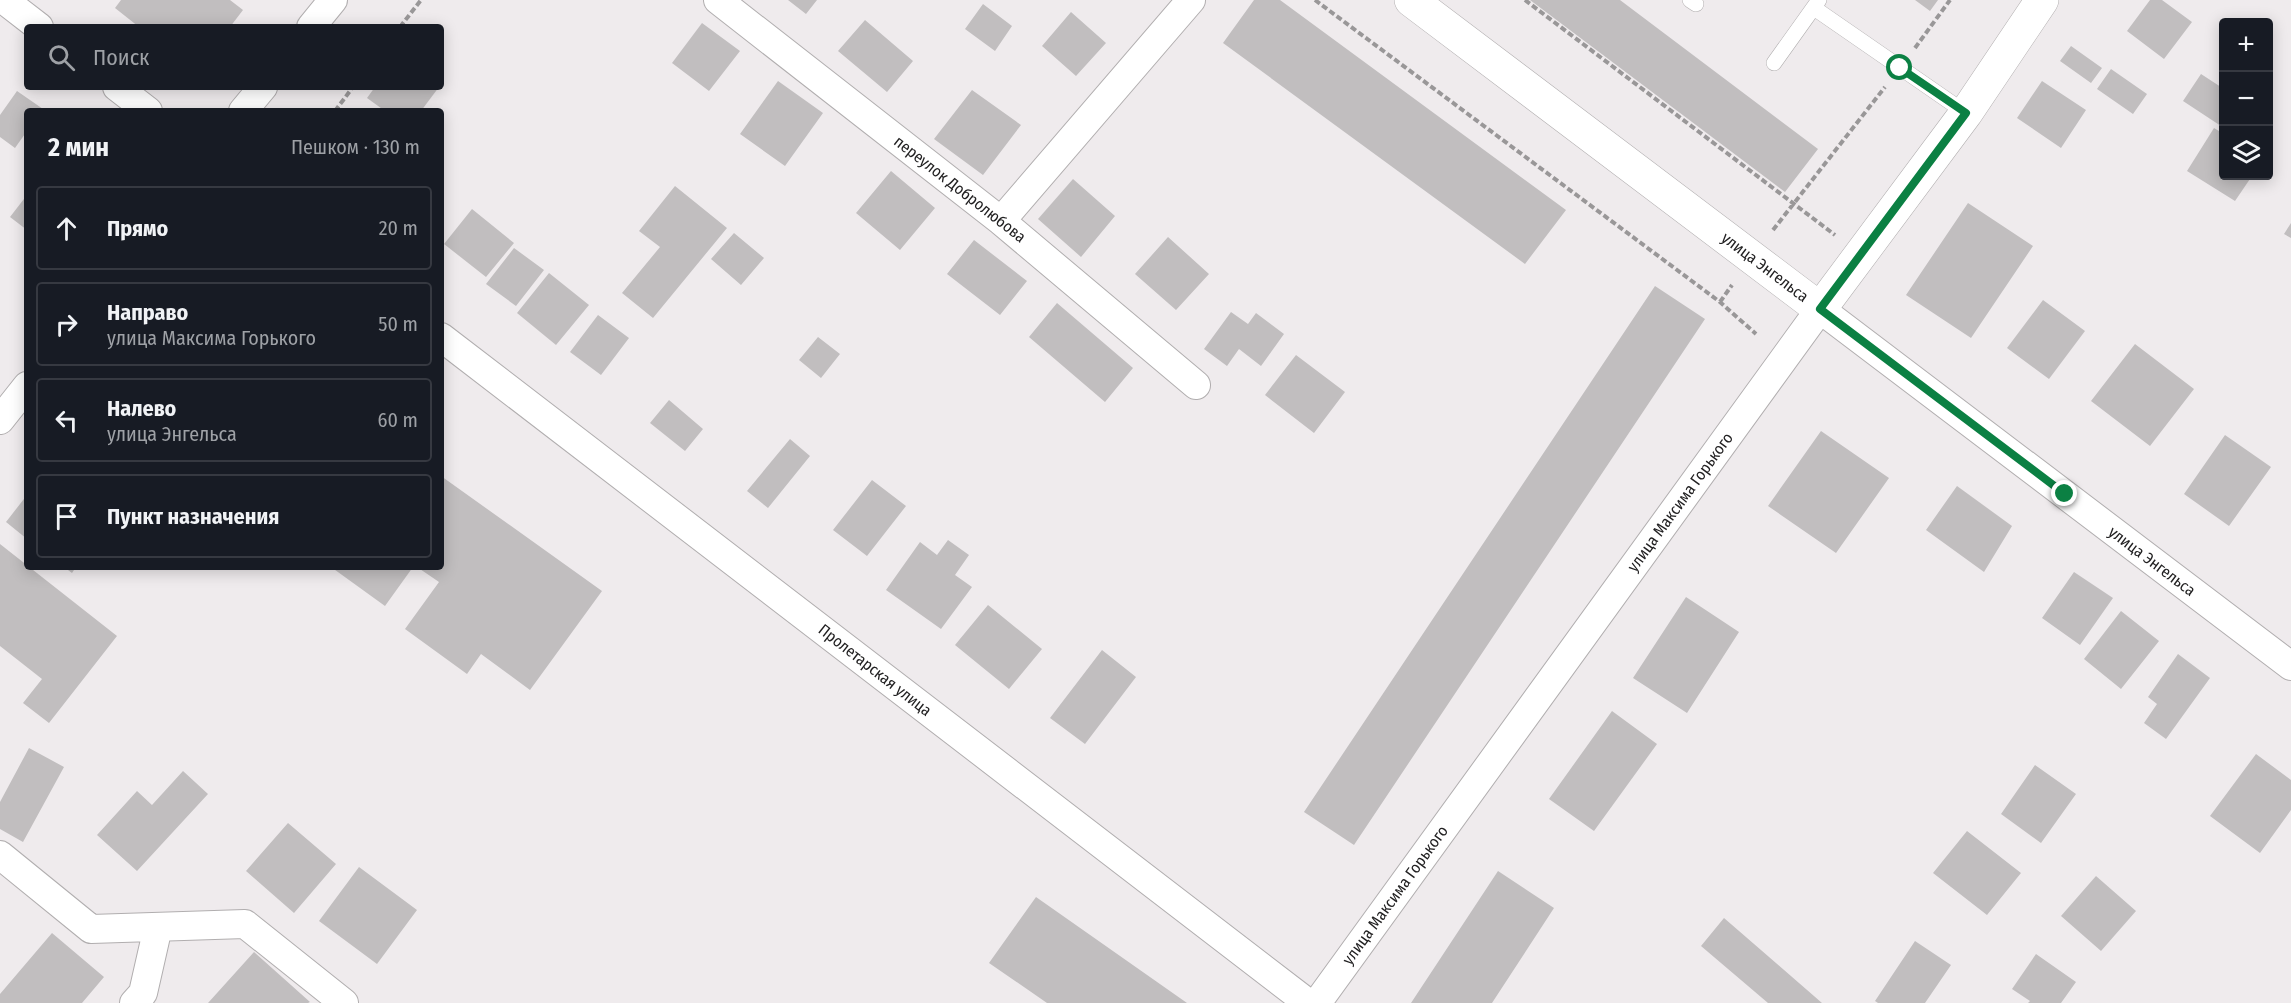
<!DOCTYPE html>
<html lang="ru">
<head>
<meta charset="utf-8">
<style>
	:root { --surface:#171b24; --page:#20242c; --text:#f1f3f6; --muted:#9ea1a6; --line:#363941 }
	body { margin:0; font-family:"Fira Sans Condensed",sans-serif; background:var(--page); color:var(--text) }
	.controls { position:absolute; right:18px; top:18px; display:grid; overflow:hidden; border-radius:6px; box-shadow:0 3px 15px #0003 }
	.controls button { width:54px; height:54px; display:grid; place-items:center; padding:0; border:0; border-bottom:2px solid var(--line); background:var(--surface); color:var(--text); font:30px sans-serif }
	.stop { position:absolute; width:18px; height:18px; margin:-14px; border:4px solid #0b8043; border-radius:50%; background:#fff }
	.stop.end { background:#0b8043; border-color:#fff; box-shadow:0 2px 6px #0008 }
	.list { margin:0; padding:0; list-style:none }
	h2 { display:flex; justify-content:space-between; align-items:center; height:78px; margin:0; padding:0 24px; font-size:26px }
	h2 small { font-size:20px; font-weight:400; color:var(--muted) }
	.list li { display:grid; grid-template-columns:39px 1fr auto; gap:18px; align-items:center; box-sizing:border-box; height:84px; margin:0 12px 12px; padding:0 12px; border:2px solid var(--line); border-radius:6px }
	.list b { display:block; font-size:22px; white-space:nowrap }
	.list p { margin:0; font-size:20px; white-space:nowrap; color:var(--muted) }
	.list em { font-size:20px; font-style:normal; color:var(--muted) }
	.icon { flex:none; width:33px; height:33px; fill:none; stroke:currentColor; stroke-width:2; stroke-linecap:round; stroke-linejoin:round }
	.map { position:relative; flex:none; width:2291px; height:1003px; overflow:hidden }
	.search { position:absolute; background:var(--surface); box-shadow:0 3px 15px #0003; left:24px; top:24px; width:420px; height:66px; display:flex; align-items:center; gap:15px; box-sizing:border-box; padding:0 21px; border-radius:6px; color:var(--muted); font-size:22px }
	.panel { position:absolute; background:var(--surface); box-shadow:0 3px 15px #0003; left:24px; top:108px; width:420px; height:462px; border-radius:6px }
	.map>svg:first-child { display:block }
</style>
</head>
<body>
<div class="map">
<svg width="2291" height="1003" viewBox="0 0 2291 1003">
	<rect width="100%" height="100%" fill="#efebed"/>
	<!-- building -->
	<path fill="#c1bebf" d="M121,0h109l13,10 -13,17h-91l-24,-19z
		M788,0h29l-11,14z
		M1254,0h26l286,210 -41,54 -302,-221z
		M1530,0h90l198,149 -33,43z
		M1915,0h23l-8,11z
		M2150,0h12l30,22 -28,37 -37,-28z
		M983,4l29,22 -17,25 -30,-22z
		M1071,12l35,31 -30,33 -34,-30z
		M865,20l48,41 -26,31 -49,-41z
		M702,23l38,28 -31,40 -37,-28z
		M2071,46l31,22 -11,15 -31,-22z
		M2111,69l36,25 -14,20 -36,-25z
		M2201,74l23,15v39l-41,-27z
		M778,81l45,32 -38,53 -45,-32z
		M2042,81l44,29 -25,38 -44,-30z
		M375,87h64l-18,24h-36l-18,-13z
		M972,90l49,35 -38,50 -49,-36z
		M17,91l26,18 -16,2v20l-12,17 -15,-11v-22z
		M2214,128l10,6v42h28l-17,25 -48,-30z
		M891,171l44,37 -35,42 -44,-37z
		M1073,179l42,37 -34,41 -43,-38z
		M675,186l52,42 -74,90 -31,-25 38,-46 -21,-16z
		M27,195v35l-17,-13z
		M1968,203l65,43 -62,92 -65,-43z
		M472,209l42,34 -28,34 -42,-33z
		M2291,223v15l-7,-4z
		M734,233l30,25 -23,27 -30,-26z
		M1168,237l41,37 -33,36 -41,-36z
		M974,240l53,41 -27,34 -53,-41z
		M514,248l30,22 -28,36 -30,-22z
		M549,273l40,32 -33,40 -39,-32z
		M1655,286l50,33 -351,526 -50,-33z
		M2043,300l42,31 -36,48 -42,-31z
		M1057,303l76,65 -28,34 -76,-65z
		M1231,312l17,12 8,-11 28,21 -23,32 -22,-17 -12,17 -23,-17z
		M598,315l31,23 -28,37 -31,-23z
		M818,337l22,17 -19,24 -22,-18z
		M2135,344l59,45 -44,57 -59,-45z
		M1296,355l49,37 -31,41 -49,-38z
		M669,400l34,29 -18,22 -35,-28z
		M1821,431l68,47 -53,75 -68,-47z
		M2225,435l46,32 -42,59 -45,-32z
		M790,439l20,17 -42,52 -21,-17z
		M441,476l161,115 -72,99 -49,-36 -14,20 -62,-45 34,-47 -22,-15h24z
		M872,480l34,26 -39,50 -34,-26z
		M1957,486l55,40 -28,46 -58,-42z
		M27,495v44l-21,-17z
		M948,540l21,15 -14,20 17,12 -31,42 -55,-39 34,-48 17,13z
		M0,544l117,92 -68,87 -26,-20 19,-24 -42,-33z
		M64,567h12l-4,6z
		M331,567h82l-28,39z
		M2074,572l39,26 -33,47 -38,-27z
		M1686,597l53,35 -52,81 -54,-35z
		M988,605l54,44 -33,40 -54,-44z
		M2121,611l38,30 -38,48 -37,-30z
		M1102,650l34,27 -51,67 -35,-26z
		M2178,654l32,24 -44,61 -22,-16 13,-19 -9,-7z
		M1612,711l45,33 -63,87 -45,-32z
		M29,748l35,19 -41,75 -23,-13v-27z
		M2256,754l35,26v30l-31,43 -50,-37z
		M2035,765l41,29 -35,49 -40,-29z
		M183,771l25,23 -71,77 -40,-36 40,-44 15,14z
		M288,823l48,41 -42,49 -48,-42z
		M1967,831l54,42 -34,42 -54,-42z
		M359,867l58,43 -40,54 -58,-43z
		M1498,871l56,37 -62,95h-81z
		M2096,876l40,35 -35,40 -40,-35z
		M1036,897l151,106h-140l-58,-40z
		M1724,918l98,85h-54l-67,-57z
		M52,933l52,44 -22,26h-82v-9z
		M1915,941l36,24 -26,38h-47l-3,-2z
		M254,952l56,50 -2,1h-100z
		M2036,954l40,28 -15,21h-33l2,-2 -18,-12z"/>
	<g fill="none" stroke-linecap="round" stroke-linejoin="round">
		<defs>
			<path id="lane" d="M1690,0l6,4
				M1814,8l152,105
				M1774,63l45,-63"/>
			<path id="street" d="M4,0l35,27
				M718,0l283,221 195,164
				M311,27l22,-27
				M117,87l31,24
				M243,111l20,-24
				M1001,221l190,-221
				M441,337l867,666
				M0,420l27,-34
				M0,855l91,74 154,-5 99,79
				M134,1003l9,-10 15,-66
				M1317,1003l503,-694 471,357"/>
			<path id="primary" d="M1411,0l409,309 146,-196 76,-113"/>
		</defs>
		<!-- lane casing -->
		<use href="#lane" stroke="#b1aeaf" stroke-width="16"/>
		<!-- street casing -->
		<use href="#street" stroke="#b1aeaf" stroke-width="30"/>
		<!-- primary casing -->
		<use href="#primary" stroke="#b1aeaf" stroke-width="34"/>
		<!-- path -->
		<path stroke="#999798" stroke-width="4" stroke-dasharray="6 3" stroke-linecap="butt" d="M1315,0l405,302 36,32
			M1525,0l310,235
			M400,27l21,-27
			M1915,48l35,-48
			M335,111l18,-24
			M1773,230l112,-143
			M1720,302l12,-17"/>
		<!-- lane -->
		<use href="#lane" stroke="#fff" stroke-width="15"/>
		<!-- street -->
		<use href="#street" stroke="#fff" stroke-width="28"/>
		<!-- primary -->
		<use href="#primary" stroke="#fff" stroke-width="33"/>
	</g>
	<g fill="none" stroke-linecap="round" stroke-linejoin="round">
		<!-- route -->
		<path stroke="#0b8043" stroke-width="8" d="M1900,68l66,45 -146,196 245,185"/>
	</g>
	<g text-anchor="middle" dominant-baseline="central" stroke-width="5" stroke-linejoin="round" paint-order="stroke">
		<!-- street labels -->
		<g font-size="16" fill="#222122" stroke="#fff">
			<text transform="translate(960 189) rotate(38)">переулок Добролюбова</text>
			<text transform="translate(1765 267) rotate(37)">улица Энгельса</text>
			<text transform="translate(1680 502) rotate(-54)">улица Максима Горького</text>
			<text transform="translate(2152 561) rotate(37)">улица Энгельса</text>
			<text transform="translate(875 670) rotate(38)">Пролетарская улица</text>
			<text transform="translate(1395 895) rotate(-54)">улица Максима Горького</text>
		</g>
	</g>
</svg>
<div class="controls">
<button>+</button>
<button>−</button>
<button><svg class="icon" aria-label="layers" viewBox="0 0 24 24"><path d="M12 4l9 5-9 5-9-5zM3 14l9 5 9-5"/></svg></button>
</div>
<div class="stop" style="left:1900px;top:68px"></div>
<div class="stop end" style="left:2065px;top:494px"></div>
<div class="search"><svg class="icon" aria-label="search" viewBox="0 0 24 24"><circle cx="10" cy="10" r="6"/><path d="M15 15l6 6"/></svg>Поиск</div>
<section class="panel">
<h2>2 мин<small>Пешком · 130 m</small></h2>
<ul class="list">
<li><svg class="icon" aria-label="ahead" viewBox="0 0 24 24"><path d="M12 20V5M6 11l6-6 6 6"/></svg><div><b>Прямо</b></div><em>20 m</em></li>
<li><svg class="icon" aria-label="right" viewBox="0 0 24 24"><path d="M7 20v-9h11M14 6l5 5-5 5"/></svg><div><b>Направо</b><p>улица Максима Горького</p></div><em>50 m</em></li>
<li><svg class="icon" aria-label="left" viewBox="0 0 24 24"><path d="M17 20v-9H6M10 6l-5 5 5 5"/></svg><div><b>Налево</b><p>улица Энгельса</p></div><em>60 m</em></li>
<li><svg class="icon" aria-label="arrive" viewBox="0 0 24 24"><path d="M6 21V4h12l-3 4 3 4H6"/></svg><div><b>Пункт назначения</b></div></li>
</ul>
</section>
</div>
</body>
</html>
